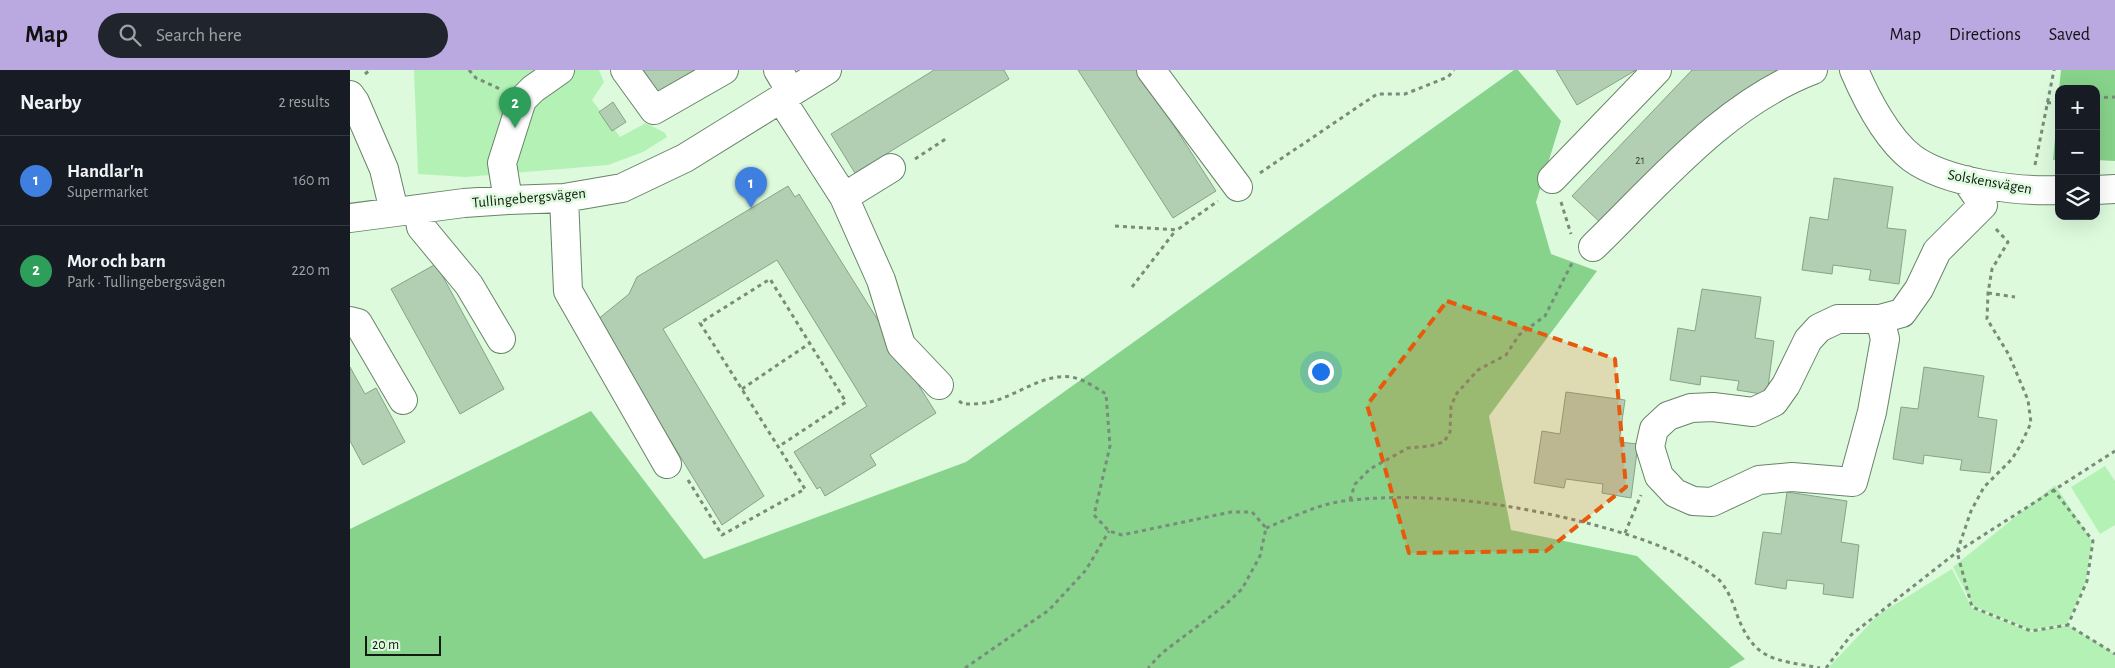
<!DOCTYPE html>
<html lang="en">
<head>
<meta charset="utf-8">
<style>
	:root { --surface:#171b24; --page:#20242c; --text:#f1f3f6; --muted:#9ea1a6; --line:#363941; --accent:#baa8e0 }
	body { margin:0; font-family:"Alegreya Sans",sans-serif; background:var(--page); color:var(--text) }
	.controls { position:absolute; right:15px; top:15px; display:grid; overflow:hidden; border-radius:10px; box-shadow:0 5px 20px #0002 }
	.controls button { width:45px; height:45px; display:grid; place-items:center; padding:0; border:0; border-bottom:1px solid var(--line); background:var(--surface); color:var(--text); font:25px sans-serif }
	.scale { position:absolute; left:15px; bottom:12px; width:76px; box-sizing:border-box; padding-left:5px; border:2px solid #101b11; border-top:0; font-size:14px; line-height:18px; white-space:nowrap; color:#101b11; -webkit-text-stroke:4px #ddfadd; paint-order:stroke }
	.you { position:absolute; left:970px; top:301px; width:18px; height:18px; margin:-12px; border:4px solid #fff; border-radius:50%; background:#1a73e8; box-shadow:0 0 0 8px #1a73e833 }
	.badge { display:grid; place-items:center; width:32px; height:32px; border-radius:50%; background:var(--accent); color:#fff; font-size:16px; font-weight:700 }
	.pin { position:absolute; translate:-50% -41px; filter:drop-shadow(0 1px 2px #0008) }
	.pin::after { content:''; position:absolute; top:26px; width:18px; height:15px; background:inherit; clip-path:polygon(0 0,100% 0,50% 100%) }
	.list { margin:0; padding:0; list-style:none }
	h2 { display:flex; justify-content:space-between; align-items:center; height:65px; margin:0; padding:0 20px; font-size:21px }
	h2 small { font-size:16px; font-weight:400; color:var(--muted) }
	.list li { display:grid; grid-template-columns:32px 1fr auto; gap:15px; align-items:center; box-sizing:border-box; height:90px; padding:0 20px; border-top:1px solid var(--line) }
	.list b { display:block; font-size:19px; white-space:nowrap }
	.list p { margin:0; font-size:16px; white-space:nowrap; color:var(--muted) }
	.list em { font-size:16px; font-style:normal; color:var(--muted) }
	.icon { flex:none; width:28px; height:28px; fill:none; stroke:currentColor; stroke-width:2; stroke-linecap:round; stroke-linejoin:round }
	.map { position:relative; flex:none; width:1765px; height:598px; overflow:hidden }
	header { display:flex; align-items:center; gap:30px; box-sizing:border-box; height:70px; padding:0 25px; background:var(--accent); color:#111 }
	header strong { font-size:24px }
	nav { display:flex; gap:28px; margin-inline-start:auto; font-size:18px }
	.search { width:350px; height:45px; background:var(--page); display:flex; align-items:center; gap:12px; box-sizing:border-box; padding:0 18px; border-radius:28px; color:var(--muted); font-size:19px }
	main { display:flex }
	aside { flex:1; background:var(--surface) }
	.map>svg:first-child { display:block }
</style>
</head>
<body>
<header>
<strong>Map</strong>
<div class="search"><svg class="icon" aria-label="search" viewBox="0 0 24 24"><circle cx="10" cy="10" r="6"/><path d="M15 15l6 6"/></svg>Search here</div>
<nav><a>Map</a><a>Directions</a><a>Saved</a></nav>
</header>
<main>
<aside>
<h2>Nearby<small>2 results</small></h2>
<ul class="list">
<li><span class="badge" style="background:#3f7fe0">1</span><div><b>Handlar'n</b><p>Supermarket</p></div><em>160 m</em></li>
<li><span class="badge" style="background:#2e9e5b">2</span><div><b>Mor och barn</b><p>Park · Tullingebergsvägen</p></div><em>220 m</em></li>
</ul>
</aside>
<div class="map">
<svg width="1765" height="598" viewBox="0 0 1765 598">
	<rect width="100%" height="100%" fill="#ddfadd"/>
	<!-- green -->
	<path fill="#b4f1b5" d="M64,0h185l5,12 -12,18 28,37 26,-14 19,10 2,4 -24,15 -35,13 -142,12 -48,-3z
		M1755,396l10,15v44l-15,9 -29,-47z
		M1705,415l37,56 -6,40 -19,43 -36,6 -58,-24 -20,-39z
		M1602,499l20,39 59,24 37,-7 47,29v14h-287l50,-53z"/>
	<!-- forest -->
	<path fill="#87d38b" d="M1164,0h4l43,51 -25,81 15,52 46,17 -108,145 22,114 126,26 108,103 -16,9h-1379v-139l241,-118 113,148 262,-97z
		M1711,0h54v91l-19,-1v-71h-37z
		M1709,25v65h-6z"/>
	<!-- building -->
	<path fill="#b3cfb3" stroke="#88a388" d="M287,0h72l-51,32z
		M584,0h70l5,9 -154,94 -24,-39z
		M728,0h60l78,121 -43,27z
		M1206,0h80l-59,35z
		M1342,0h99l-188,155 -31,-29z
		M263,32l13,20 -14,9 -13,-19z
		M1484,108l59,9 -6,41 19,2 -7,54 -30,-4 2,-10 -38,-5 -1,9 -30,-4 8,-53 18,3z
		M438,116l7,11 4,-3 137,219 -66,42 6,10 -51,31 -5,-9 -3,2 -23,-37 73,-46 -90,-146 -114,69 101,167 -42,29 -125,-205 32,-26 8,-17z
		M86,194l68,125 -44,25 -69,-125z
		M1352,219l59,8 -6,41 19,3 -7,54 -30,-5 2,-9 -38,-5 -1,9 -30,-5 8,-52 17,3z
		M0,297l15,27 11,-6 29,54 -42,23 -13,-24z
		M1574,297l60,9 -6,41 19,3 -7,53 -30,-3 2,-10 -38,-5 -1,9 -30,-5 8,-52 17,2z
		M1216,322l59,8 -6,42 19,2 -7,54 -29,-5 1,-9 -37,-5 -2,9 -30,-5 8,-52 18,3z
		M1437,422l60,9 -6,41 18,3 -6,53 -30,-4 1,-10 -37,-4 -1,9 -31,-5 8,-52 18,2z"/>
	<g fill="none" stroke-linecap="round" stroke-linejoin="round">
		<defs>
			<path id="minor" d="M275,0l29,40 70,-40
				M428,0l13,22
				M801,0l87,117
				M1504,0c12,28 33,69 58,88 34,25 106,34 147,32
				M0,25l5,7 29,67 10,42
				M431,29l63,98 37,83 20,65 38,40
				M1202,109l105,-109
				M1746,120l19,-1
				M494,127l47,-29
				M214,128l4,93 99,173
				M158,130l-6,-37 20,-63 11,-11 27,-19
				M68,139l3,18 48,58 32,54
				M0,148l114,-15 44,-3 56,-2 58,-10 63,-30 142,-88
				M1243,177c67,-65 131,-143 220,-177
				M1530,249h-42l-19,9 -11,12 -22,45 -12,17 -21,10 -40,-5 -22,1 -23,8 -14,13 -4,18 9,29 16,17 18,8 19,1 47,-22 33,-3 61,5 19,-70 13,-73 -5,-20 22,-6 17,-24 18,-38 46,-46 -17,-25
				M0,251l8,2 45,77"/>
		</defs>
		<!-- minor casing -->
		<use href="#minor" stroke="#698369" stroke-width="30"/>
		<!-- path -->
		<path stroke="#788c79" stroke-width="3" stroke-dasharray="4 4" stroke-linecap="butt" d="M119,0l7,8 24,11
			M15,4l5,-4
			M1746,28l19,-1
			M1697,33l12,-1
			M565,89l32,-21
			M1685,95l19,-95
			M910,103l117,-79h28l43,-17 6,-7
			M1211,132l10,32
			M765,156l62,4 41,-29
			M1646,159l12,13 -16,27 -4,24 -1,26 22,36 19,45 3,23 -11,23 -8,13 -28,28 -13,24 -14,41 15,55 59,24 37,-6 47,29
			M782,217l44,-57
			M1638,223l27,4
			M392,319l68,-46
			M609,331l4,3c9,0 19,0 27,-2 27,-6 53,-29 81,-25 13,2 25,11 35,17l4,52 -16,69 15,16 13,4 109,-23h21l14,16 -6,28 -18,33 -18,17 -62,47 -14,15
			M338,410l34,55 83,-46c-35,-55 -70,-111 -105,-166l70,-44 76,123 -68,45
			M1703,419l40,52 -6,40 -19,44
			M1000,430l5,-16 15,-15 38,-21 22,-2 14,-4 6,-10 1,-26 6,-13 21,-23 28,-15 13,-20 26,-19 27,-53
			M916,458c27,-11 56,-26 86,-28 80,-8 161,4 239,24 44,12 90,26 127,55 8,7 15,23 18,33 18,50 38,47 84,56
			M1275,463l16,-38
			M615,598l84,-58 37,-40 23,-39
			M1476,598l25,-33 106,-83 158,-101"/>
		<!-- minor -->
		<use href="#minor" stroke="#fff" stroke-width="28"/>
	</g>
	<!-- marked area -->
	<path fill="#e8590c" fill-opacity="0.2" stroke="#e8590c" stroke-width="4" stroke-dasharray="10 6" stroke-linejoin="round" d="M1097,231l168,58 11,128 -80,64 -137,2 -42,-148z"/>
	<g text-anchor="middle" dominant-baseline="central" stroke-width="5" stroke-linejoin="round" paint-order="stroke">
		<!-- number labels -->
		<g font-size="12" fill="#39483a">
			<text x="1290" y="90">21</text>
		</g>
		<!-- street labels -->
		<g font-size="15" fill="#101b11" stroke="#ddfadd">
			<text transform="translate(1640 112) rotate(10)">Solskensvägen</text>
			<text transform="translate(179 128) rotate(-5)">Tullingebergsvägen</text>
		</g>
	</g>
</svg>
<div class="controls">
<button>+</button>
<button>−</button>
<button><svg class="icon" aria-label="layers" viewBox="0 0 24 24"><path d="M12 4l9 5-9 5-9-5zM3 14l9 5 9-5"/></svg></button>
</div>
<div class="scale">20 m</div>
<div class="you"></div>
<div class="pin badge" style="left:401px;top:138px;background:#3f7fe0">1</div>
<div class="pin badge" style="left:165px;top:58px;background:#2e9e5b">2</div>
</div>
</main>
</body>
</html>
